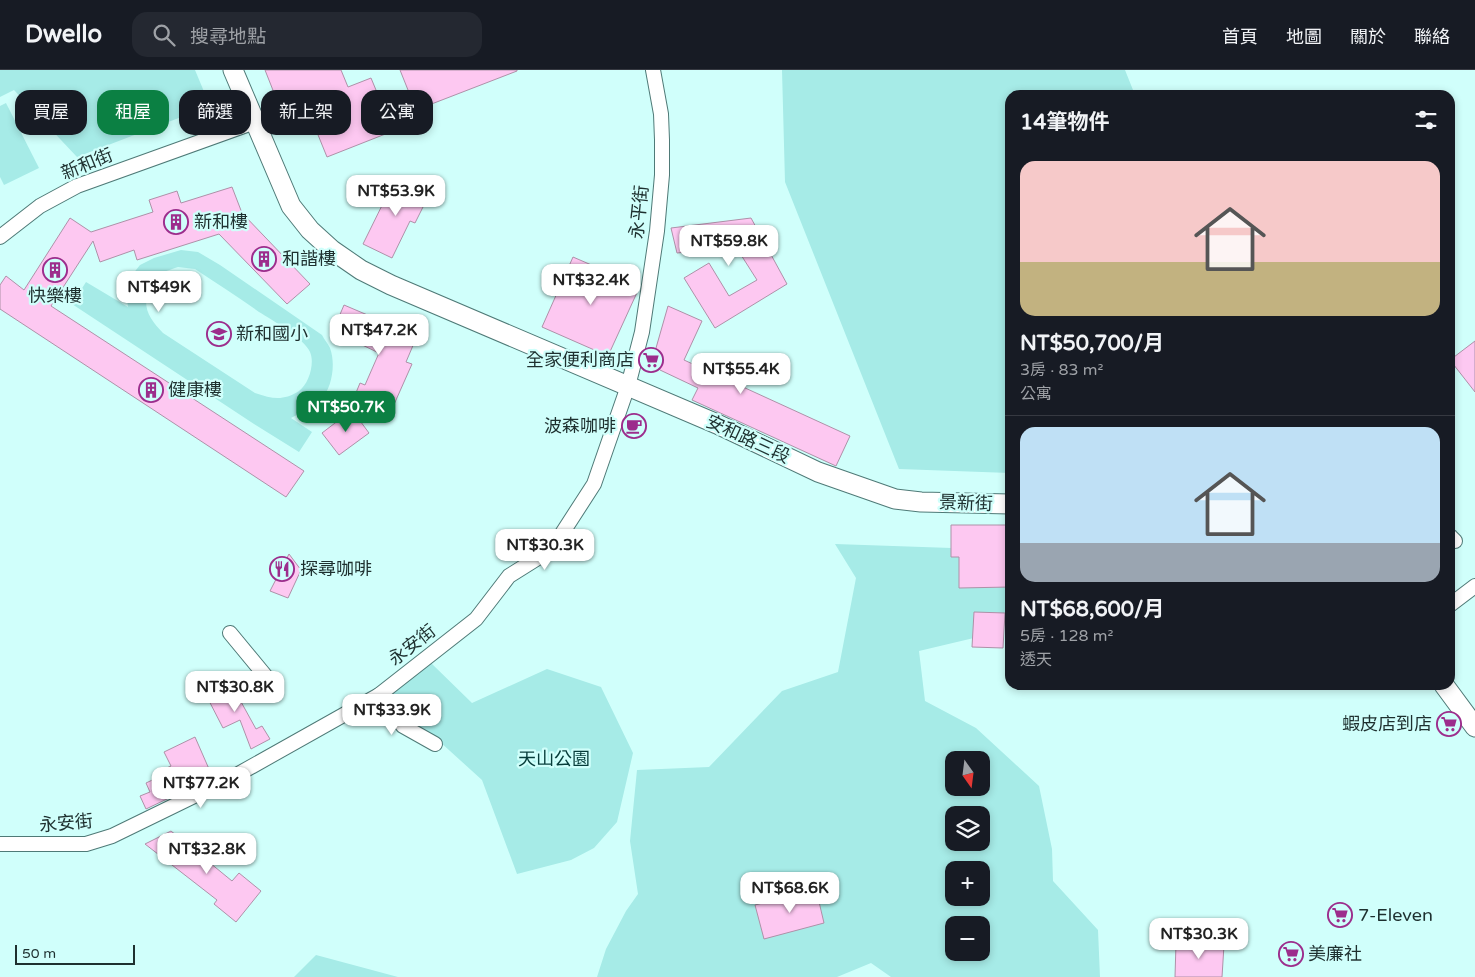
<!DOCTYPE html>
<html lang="zh-TW">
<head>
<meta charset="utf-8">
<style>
  body { margin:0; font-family:"Varela Round","Noto Sans TC",sans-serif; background:#242831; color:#f1f3f6; height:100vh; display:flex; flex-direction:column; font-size:19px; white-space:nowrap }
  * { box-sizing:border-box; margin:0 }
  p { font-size:16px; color:#9ea1a6 }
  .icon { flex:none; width:28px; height:28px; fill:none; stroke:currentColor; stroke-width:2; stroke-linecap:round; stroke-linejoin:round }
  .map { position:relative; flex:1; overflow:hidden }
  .details { position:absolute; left:1005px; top:20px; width:450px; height:600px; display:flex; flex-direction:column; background:#171b24; border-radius:15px; box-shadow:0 2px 8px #0003 }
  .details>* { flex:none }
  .guide { position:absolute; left:15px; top:20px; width:475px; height:45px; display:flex; gap:10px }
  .needle { width:32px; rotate:166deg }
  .tools { position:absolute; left:945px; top:681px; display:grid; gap:10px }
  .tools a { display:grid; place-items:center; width:45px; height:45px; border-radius:10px; background:#171b24; box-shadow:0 2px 8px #0003; font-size:25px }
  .scale { position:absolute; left:15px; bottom:12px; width:120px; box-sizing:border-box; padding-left:5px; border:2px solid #1e302f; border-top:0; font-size:14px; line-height:18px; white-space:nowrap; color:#1e302f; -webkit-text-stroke:4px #d0fffb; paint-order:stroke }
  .price { position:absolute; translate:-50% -42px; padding:0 11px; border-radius:10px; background:#fff; color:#222; font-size:16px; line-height:32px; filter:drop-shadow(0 1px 2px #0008) }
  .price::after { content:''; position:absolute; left:50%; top:30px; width:15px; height:11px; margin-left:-8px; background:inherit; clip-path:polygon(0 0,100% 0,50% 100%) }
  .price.active { background:#0b8043; color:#fff }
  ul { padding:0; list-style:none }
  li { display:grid; align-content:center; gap:10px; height:265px; padding:0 15px }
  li+li { border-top:1px solid #363941 }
  li span { display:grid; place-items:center; height:155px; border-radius:15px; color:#555 }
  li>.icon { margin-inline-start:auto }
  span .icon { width:90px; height:90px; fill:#fffc; stroke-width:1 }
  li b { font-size:21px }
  h2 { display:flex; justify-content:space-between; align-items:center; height:60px; padding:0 15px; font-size:21px }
  .tag { padding:0 18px; border-radius:15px; background:#171b24; box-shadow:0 2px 8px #0003; font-size:18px; line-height:45px }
  .tag.active { background:#0b8043; color:#fff }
  header { display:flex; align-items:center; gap:30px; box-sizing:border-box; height:70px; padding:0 25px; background:#171b24; border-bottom:1px solid #363941 }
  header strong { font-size:24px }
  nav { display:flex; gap:28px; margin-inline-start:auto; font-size:18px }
  .search { width:350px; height:45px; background:#242831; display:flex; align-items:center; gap:12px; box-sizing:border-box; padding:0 18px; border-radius:15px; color:#9ea1a6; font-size:19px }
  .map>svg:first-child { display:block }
  .green { fill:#a6ebe7; fill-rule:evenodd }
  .building { fill:#fdc8f1; stroke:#ae91a8 }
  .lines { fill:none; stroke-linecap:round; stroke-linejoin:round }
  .street-casing { stroke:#4f7a77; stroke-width:16 }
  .secondary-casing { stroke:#4f7a77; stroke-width:21 }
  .street { stroke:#fff; stroke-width:14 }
  .secondary { stroke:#fff; stroke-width:19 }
  .labels { text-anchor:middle; stroke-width:4.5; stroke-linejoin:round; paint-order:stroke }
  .street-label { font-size:18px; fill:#1e302f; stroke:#d0fffb }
  .poi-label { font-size:18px; fill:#1e302f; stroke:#d0fffb; text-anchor:start }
  .park-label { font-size:18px; fill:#063c3a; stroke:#d0fffb }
</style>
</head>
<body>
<header>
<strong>Dwello</strong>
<div class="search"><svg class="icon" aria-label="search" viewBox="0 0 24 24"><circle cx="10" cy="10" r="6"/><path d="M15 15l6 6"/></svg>搜尋地點</div>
<nav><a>首頁</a><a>地圖</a><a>關於</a><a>聯絡</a></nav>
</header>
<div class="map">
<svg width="1475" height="907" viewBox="0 0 1475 907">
  <rect width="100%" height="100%" fill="#d0fffb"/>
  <!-- green -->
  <g class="green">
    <polygon points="0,0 195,0 210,36 77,87 14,20 0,27"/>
    <polygon points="782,0 1125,0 1135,25 1010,25 1010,403 899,399 785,112"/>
    <polygon points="6,33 39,98 4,115 0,107 0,36"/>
    <path d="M181,180L198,182L220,195L322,265C324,269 328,274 330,278C336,294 332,318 321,330C313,338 301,343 291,348L312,362L299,382L254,354L72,234L86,212L128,237L126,220L132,205L140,195L154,188ZM178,197L195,199C216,213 238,227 259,242C272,250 305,269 310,282C315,293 309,314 299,321C283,331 273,329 255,323L163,263C151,250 142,239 148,221C151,213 156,207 163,203C167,200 173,199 178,197Z"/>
    <path d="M835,474L1010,480V549L999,562L919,581L925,631L976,658L1039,716L1052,779L1053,811L1098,860L1100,907H891L871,893L837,907H597L606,879L626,841L638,824L630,771L637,700L709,697L782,621L838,602L856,508ZM954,690H981V718H954ZM954,745H981V772H954ZM954,800H981V828H954ZM954,855H981V882H954Z"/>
    <polygon points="430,592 472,633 547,599 601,617 633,683 617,752 594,778 571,790 517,804 482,710 439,671 412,660 388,623"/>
    <polygon points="316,885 398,907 294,907"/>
  </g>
  <!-- building -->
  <g class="building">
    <polygon points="265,0 341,0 348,17 371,8 393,61 327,87 301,23 278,33"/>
    <polygon points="400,0 517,0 517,1 416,40"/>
    <polygon points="396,107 430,123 415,153 410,151 392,188 363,174"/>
    <polygon points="232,117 242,143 310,214 287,234 219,164 137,190 134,180 100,192 93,171 51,236 304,401 286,427 0,239 0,215 6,206 24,220 70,148 91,162 153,142 149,130 177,121 181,133"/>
    <polygon points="751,148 787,214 715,258 684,208 709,193 729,226 757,210 736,177 677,183 671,158"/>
    <polygon points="573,187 640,216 608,286 542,257"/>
    <polygon points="344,235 417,266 406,292 412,294 392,339 382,334 379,341 353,330 360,313 365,315 379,283 333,261"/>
    <polygon points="668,236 702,251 684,290 850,366 836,396 692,330 698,318 660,300 652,292"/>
    <polygon points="1475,271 1475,322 1450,290"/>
    <polygon points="352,340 369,363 339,385 322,363"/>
    <polygon points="951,455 1010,455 1010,517 959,518 959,487 951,487"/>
    <polygon points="289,484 301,500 288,528 270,521"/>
    <polygon points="974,542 1005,543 1003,578 972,577"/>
    <polygon points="229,610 256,659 262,656 270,669 251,679 240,650 223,658 205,623"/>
    <polygon points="195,667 209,699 205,700 209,709 146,739 140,726 150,722 146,713 163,705 160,701 171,696 164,682"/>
    <polygon points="171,761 232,811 239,803 261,821 236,852 214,834 217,830 145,774"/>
    <polygon points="816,819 824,853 764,869 755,835"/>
    <polygon points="1176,873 1224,875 1222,907 1175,907"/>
  </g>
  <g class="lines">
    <defs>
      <g id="street">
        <polyline points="0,167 40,136 77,116 255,52"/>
        <polyline points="1450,466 1455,471"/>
        <polyline points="1450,535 1475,516"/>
        <polyline points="230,563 268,609"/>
        <polyline points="379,625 403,656 435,674"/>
        <polyline points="0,774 86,774 112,766 233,707 379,625 476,549 509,506 552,479 594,414 628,316 642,262 657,161 662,105 662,70 661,44 653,0"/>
      </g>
      <g id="secondary">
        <polyline points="233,0 291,136 310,160 332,180 361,200 391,215 717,354 818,402 895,429 921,432 1010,434"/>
        <polyline points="1444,615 1475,657"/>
      </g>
    </defs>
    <!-- street casing -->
    <use href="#street" class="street-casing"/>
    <!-- secondary casing -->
    <use href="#secondary" class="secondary-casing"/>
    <!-- street -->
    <use href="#street" class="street"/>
    <!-- secondary -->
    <use href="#secondary" class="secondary"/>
  </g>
  <!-- icons -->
  <defs>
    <symbol id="building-ring" viewBox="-11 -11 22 22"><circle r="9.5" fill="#d0fffb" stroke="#9c2d8c" stroke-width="1.5"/><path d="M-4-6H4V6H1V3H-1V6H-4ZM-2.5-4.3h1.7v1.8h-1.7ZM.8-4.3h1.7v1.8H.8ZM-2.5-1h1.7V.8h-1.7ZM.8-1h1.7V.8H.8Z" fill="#9c2d8c"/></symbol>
    <symbol id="school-ring" viewBox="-11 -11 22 22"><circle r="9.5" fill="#d0fffb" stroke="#9c2d8c" stroke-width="1.5"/><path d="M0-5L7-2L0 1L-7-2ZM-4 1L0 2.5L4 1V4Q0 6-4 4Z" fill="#9c2d8c"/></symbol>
    <symbol id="supermarket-ring" viewBox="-11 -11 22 22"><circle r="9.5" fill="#d0fffb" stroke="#9c2d8c" stroke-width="1.5"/><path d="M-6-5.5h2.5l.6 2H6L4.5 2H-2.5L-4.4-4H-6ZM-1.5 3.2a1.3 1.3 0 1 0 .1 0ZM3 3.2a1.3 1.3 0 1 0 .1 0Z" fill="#9c2d8c"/></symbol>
    <symbol id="cafe-ring" viewBox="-11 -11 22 22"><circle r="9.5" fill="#d0fffb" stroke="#9c2d8c" stroke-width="1.5"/><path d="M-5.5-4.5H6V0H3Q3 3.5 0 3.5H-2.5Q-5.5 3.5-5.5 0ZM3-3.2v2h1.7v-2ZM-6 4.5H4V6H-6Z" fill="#9c2d8c"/></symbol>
    <symbol id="restaurant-ring" viewBox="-11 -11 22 22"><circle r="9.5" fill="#d0fffb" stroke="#9c2d8c" stroke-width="1.5"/><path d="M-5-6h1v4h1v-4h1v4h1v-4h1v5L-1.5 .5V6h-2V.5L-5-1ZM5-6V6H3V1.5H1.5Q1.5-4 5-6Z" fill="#9c2d8c"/></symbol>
  </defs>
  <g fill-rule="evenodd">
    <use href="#building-ring" x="162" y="138" width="28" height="28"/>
    <use href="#building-ring" x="250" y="175" width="28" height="28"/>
    <use href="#building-ring" x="41" y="186" width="28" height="28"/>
    <use href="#school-ring" x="205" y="250" width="28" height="28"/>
    <use href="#supermarket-ring" x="637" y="276" width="28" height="28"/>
    <use href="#building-ring" x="137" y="306" width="28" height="28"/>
    <use href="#cafe-ring" x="620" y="342" width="28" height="28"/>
    <use href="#restaurant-ring" x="268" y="485" width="28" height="28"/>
    <use href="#supermarket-ring" x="1435" y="640" width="28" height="28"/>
    <use href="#supermarket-ring" x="1326" y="831" width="28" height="28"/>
    <use href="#supermarket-ring" x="1277" y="870" width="28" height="28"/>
  </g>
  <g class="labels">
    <!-- street labels -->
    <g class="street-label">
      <text transform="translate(87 94) rotate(-22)" y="6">新和街</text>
      <text transform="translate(639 142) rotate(-84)" y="6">永平街</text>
      <text transform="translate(748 369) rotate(25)" y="6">安和路三段</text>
      <text transform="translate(966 433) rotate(2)" y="6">景新街</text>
      <text transform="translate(412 575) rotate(-38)" y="6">永安街</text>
      <text transform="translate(66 753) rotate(-5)" y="6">永安街</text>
    </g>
    <!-- poi labels -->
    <g class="poi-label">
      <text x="194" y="158">新和樓</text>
      <text x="282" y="195">和諧樓</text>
      <text x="55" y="232" text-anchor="middle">快樂樓</text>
      <text x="236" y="270">新和國小</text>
      <text x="634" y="296" text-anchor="end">全家便利商店</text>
      <text x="168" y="326">健康樓</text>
      <text x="616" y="362" text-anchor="end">波森咖啡</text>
      <text x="300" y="505">探尋咖啡</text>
      <text x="1432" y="660" text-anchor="end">蝦皮店到店</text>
      <text x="1358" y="851">7-Eleven</text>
      <text x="1308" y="890">美廉社</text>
    </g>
    <!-- park labels -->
    <g class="park-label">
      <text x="554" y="695">天山公園</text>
    </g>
  </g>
</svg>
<div class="tools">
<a><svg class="needle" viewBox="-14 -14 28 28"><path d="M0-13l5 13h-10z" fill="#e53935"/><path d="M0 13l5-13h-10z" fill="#9ea1a6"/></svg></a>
<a><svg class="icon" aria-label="layers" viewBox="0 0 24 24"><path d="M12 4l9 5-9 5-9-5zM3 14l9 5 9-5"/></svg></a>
<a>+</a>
<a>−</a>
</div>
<div class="scale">50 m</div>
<b class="price" style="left:396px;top:147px">NT$53.9K</b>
<b class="price" style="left:729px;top:197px">NT$59.8K</b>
<b class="price" style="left:591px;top:236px">NT$32.4K</b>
<b class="price" style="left:159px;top:243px">NT$49K</b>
<b class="price" style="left:379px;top:286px">NT$47.2K</b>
<b class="price" style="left:741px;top:325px">NT$55.4K</b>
<b class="price active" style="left:346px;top:363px">NT$50.7K</b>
<b class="price" style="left:545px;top:501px">NT$30.3K</b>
<b class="price" style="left:235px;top:643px">NT$30.8K</b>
<b class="price" style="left:392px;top:666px">NT$33.9K</b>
<b class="price" style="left:201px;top:739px">NT$77.2K</b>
<b class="price" style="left:207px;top:805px">NT$32.8K</b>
<b class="price" style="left:790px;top:844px">NT$68.6K</b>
<b class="price" style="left:1199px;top:890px">NT$30.3K</b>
<div class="guide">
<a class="tag">買屋</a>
<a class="tag active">租屋</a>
<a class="tag">篩選</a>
<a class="tag">新上架</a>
<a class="tag">公寓</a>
</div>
<section class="details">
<h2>14筆物件<svg class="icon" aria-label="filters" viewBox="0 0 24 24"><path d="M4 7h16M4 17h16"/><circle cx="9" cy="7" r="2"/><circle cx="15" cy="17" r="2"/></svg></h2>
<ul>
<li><span style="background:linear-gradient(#f6c9c9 65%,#c2b280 0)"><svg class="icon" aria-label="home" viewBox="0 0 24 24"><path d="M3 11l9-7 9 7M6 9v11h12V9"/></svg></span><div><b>NT$50,700/月</b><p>3房 · 83 m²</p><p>公寓</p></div></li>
<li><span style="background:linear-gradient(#bfe0f5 75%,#9aa5b1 0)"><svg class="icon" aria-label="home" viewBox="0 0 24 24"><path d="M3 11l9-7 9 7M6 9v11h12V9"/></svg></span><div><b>NT$68,600/月</b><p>5房 · 128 m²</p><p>透天</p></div></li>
</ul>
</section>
</div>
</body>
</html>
